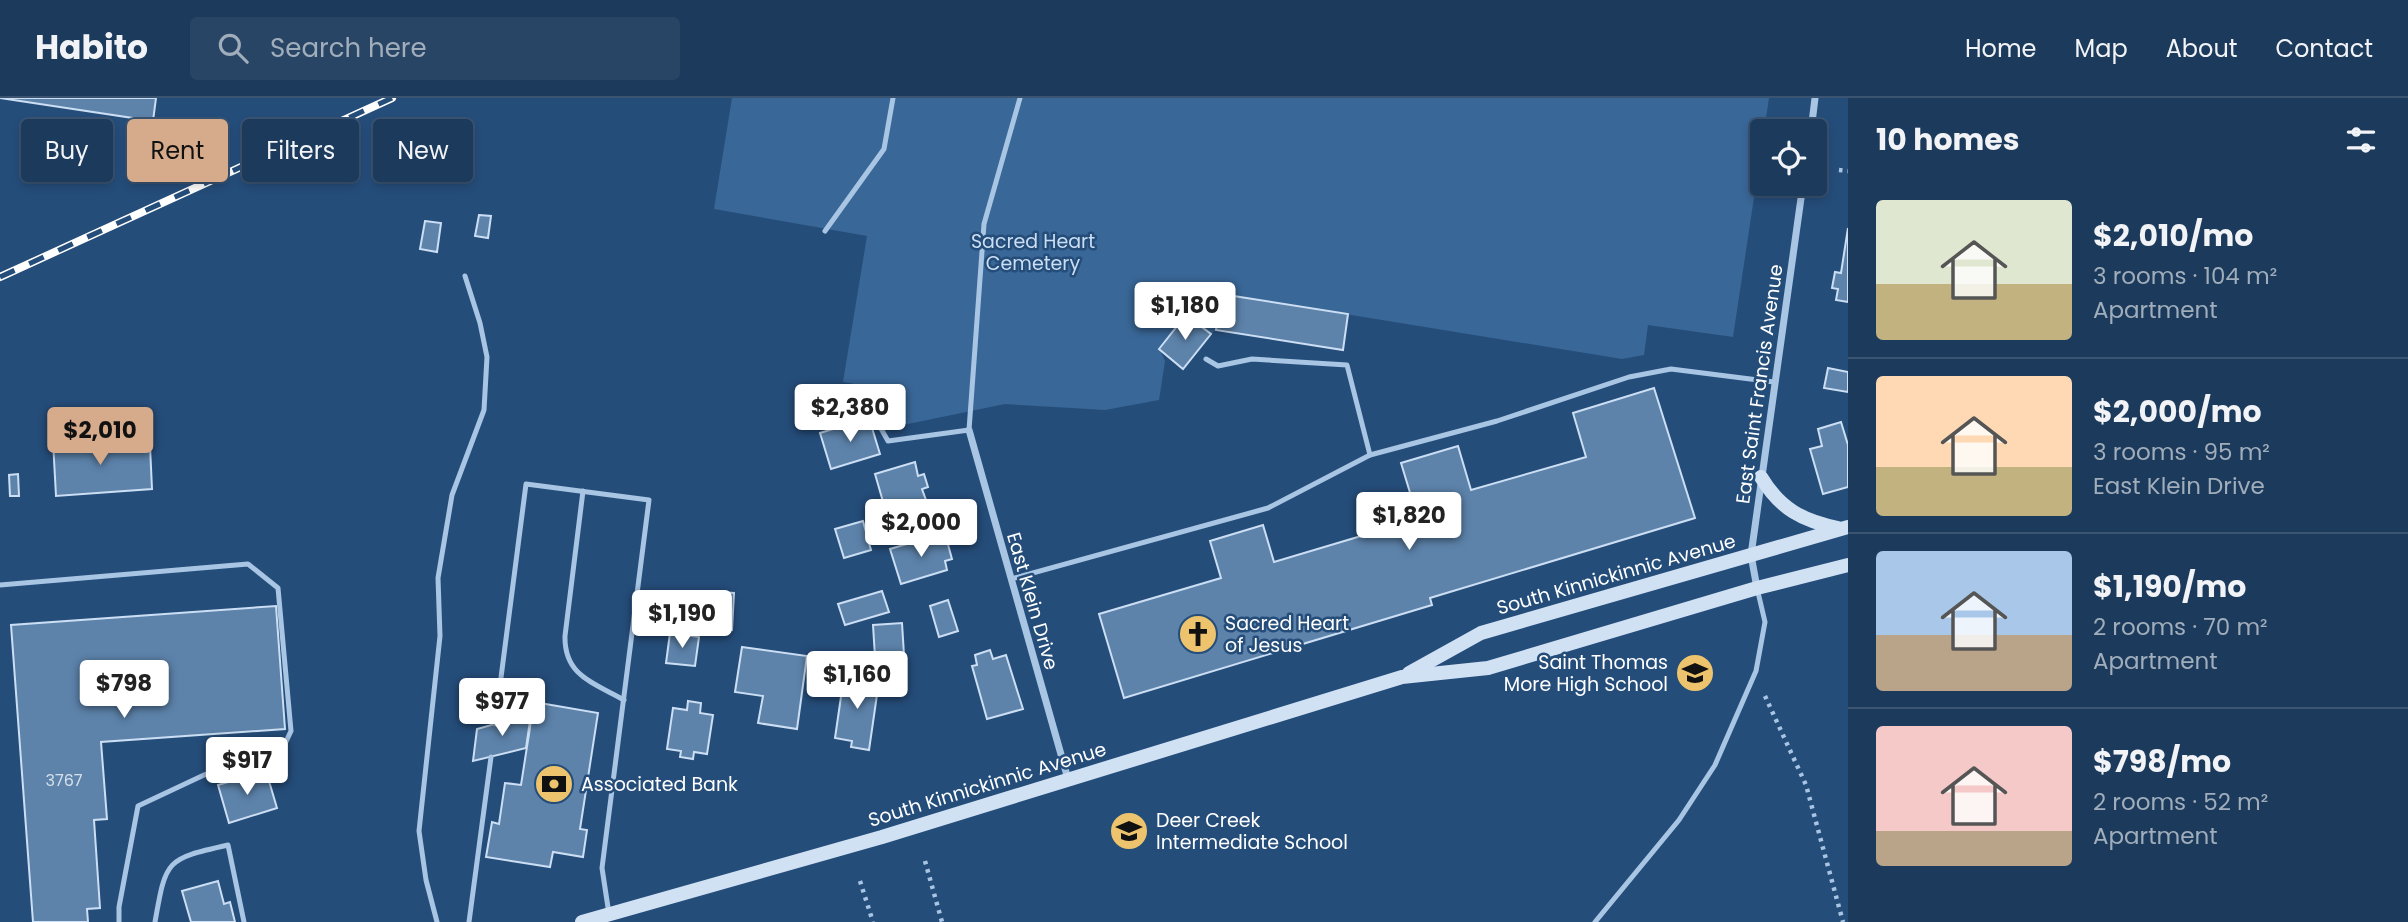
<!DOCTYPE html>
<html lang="en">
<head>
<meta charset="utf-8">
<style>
  body { margin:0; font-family:Poppins,sans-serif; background:#294565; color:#f1f3f6; height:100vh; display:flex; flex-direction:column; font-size:26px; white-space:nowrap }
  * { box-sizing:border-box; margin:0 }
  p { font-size:23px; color:#a0adbb }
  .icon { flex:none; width:38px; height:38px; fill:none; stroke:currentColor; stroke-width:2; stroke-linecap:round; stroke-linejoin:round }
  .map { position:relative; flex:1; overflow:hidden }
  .sheet { display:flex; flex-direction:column; background:#1c3a5c; width:560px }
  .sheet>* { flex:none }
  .top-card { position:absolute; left:21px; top:21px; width:665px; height:63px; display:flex; gap:14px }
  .buttons { position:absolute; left:1750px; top:21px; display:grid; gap:14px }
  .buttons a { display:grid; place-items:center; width:77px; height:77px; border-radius:7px; background:#1c3a5c; box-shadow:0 4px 10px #0003,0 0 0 2px #3a5472; font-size:35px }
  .price { position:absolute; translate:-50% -60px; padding:0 16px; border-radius:7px; background:#fff; color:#222; font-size:23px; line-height:46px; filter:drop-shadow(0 2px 4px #0008) }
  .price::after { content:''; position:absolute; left:50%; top:42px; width:21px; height:16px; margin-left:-10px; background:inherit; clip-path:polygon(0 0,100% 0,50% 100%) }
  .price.active { background:#d6ab8b; color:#111 }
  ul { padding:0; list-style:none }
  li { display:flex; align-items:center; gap:21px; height:175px; padding:0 28px }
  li+li { border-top:2px solid #3a5472 }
  li span { display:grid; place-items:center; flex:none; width:196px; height:140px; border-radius:7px; color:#555 }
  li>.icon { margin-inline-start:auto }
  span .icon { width:84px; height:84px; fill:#fffc; stroke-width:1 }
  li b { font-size:30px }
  h2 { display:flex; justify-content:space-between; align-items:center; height:84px; padding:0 28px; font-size:30px }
  .tag { padding:0 24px; border-radius:7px; background:#1c3a5c; box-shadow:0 4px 10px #0003,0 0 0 2px #3a5472; font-size:24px; line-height:63px }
  .tag.active { background:#d6ab8b; color:#111 }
  header { display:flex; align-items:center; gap:42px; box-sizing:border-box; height:98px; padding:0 35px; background:#1c3a5c; border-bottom:2px solid #3a5472 }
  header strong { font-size:33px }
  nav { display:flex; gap:38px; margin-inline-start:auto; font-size:24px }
  .search { width:490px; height:63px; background:#294565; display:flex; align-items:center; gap:18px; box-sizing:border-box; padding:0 24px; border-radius:7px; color:#a0adbb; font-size:26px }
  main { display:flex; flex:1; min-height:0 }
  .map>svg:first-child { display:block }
  .green { fill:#396797 }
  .building { fill:#5d83ab; stroke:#cbdef3; stroke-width:2 }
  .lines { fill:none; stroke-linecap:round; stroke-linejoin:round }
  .path { stroke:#a8c5e4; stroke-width:4.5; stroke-dasharray:3.5 5; stroke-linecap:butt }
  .lane { stroke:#a8c5e4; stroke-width:5 }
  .street { stroke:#a8c5e4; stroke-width:7 }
  .secondary { stroke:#d1e1f4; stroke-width:14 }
  .rail-casing { stroke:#fff; stroke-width:8 }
  .rail { stroke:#254d7a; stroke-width:5; stroke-dasharray:16; stroke-linecap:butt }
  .labels { text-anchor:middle; stroke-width:5; stroke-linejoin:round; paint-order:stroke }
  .number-label { font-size:16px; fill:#d6e0ea }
  .park-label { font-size:19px; fill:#cbdef3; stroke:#254d7a }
  .street-label { font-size:19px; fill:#fff; stroke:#254d7a }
  .poi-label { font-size:19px; fill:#fff; stroke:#254d7a; text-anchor:start }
</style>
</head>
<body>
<header>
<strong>Habito</strong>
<div class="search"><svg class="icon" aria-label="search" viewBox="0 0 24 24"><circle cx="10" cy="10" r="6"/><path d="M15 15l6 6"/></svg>Search here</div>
<nav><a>Home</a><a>Map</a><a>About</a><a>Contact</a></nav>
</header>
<main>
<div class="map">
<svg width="1848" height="824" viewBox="0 0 1848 824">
  <rect width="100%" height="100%" fill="#254d7a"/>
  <!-- green -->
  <polygon class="green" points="732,0 1769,0 1733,239 1648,227 1644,257 1622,261 1222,196 1216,232 1211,236 1186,217 1159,250 1165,263 1159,302 1105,312 1005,306 908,326 898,324 872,289 843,284 867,138 714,111"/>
  <!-- building -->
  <g class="building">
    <polygon points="0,0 156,0 153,23"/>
    <polygon points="479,117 491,118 488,140 475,138"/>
    <polygon points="425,123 441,125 437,154 420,151"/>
    <polygon points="1848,130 1848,204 1836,202 1838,191 1832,190 1835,174 1841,175"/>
    <polygon points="1221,196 1348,216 1343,252 1216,232"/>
    <polygon points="1186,217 1211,236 1183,271 1159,251"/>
    <polygon points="1828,270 1848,274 1848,294 1824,290"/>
    <polygon points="1654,290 1695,420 1430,500 1432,507 1124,600 1099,516 1221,480 1210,443 1263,427 1274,464 1418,421 1401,365 1458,348 1471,392 1586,359 1573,315"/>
    <polygon points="869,320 880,356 831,371 820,335"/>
    <polygon points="1841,324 1848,347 1848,389 1823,396 1810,351 1822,348 1818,331"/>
    <polygon points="122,338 123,350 150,348 152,391 56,398 53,343"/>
    <polygon points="915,364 918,378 924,376 928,389 922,391 926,402 886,414 875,376"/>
    <polygon points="18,376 19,398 10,398 9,377"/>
    <polygon points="863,423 871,452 844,460 835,431"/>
    <polygon points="937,437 939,445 947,443 952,461 945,463 947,472 901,486 890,451"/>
    <polygon points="704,493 734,495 732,532 702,530"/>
    <polygon points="882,493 889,514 845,527 838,506"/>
    <polygon points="948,502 958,533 939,539 930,508"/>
    <polygon points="276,508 285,631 101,644 107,721 94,722 100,810 87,811 88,824 33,824 11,527"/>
    <polygon points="902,525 904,557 875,559 873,527"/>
    <polygon points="670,535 699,539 695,568 666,565"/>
    <polygon points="742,549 807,558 797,631 758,625 763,598 735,594"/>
    <polygon points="990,552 993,561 1006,557 1023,611 987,621 972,568 977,567 975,557"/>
    <polygon points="844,578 879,583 869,652 851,649 852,643 835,640"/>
    <polygon points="688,603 701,605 700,615 713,617 707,656 694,654 693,661 680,659 681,653 667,651 673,610 687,612"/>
    <polygon points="534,604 598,615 580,731 587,732 583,759 553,754 550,769 486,759 492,724 499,726 505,685 521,687"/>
    <polygon points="531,616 526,650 473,663 477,631"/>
    <polygon points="266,673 277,710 229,725 218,687"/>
    <polygon points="218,783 224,806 230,804 235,824 191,824 182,793"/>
  </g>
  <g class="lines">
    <!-- path -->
    <g class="path">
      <polyline points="1839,72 1848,73"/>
      <polyline points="1765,598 1806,687 1843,824"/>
      <polyline points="925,763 942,824"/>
      <polyline points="860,783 873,824"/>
    </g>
    <!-- lane -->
    <g class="lane">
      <polyline points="825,133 884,51 893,0"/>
      <polyline points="1206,261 1218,268 1252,261 1347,267 1370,357"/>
      <polyline points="801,293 866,304 888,343 969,332 984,126 1020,0"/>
      <path d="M583,393L565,538C564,578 594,585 624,602"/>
      <polyline points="1011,481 1268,410 1370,357 1497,323 1629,279 1671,271 1774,284"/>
      <polyline points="0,487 248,466 278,490 291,633 283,650 262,660 204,677 138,708 119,809 119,824"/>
      <polyline points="495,626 526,386 649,402 602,770 609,816"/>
      <path d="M155,824C166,761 166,761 228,747L244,824"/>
      <polyline points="437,824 426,782 419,733 440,538 438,480 452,397 484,312 487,259 480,225 465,178"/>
      <polyline points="469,824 491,659"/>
      <polyline points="1595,824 1679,722 1715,667 1756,573 1765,524 1757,490"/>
    </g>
    <!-- street -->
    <g class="street">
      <polyline points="1811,33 1815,0"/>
      <polyline points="969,332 1068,681"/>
      <polyline points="1757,490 1751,457 1803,86"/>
    </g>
    <!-- secondary -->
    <g class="secondary">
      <path d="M1761,379C1780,411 1803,423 1838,430"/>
      <polyline points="1409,575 1481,535 1848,429"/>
      <polyline points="582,824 882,739 1402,579 1488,570 1757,490 1848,467"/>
    </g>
    <defs>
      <polyline id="rail" points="0,179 392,0"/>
    </defs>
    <!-- rail casing -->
    <use href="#rail" class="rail-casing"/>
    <!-- rail -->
    <use href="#rail" class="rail"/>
  </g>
  <!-- icons -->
  <defs>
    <symbol id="church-disc" viewBox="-11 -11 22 22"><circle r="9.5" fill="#edc46d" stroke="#254d7a"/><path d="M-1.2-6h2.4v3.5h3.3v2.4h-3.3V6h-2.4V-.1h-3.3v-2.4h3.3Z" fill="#111"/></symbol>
    <symbol id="school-disc" viewBox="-11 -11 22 22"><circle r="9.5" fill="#edc46d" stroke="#254d7a"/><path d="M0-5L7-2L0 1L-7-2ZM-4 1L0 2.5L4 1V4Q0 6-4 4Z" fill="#111"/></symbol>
    <symbol id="bank-disc" viewBox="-11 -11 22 22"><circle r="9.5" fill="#edc46d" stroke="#254d7a"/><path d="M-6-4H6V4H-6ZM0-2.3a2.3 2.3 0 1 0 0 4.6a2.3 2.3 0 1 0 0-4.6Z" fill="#111"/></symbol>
  </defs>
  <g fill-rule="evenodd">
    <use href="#church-disc" x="1176" y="514" width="44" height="44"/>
    <use href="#school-disc" x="1673" y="553" width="44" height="44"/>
    <use href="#bank-disc" x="532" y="664" width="44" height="44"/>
    <use href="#school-disc" x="1107" y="711" width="44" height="44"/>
  </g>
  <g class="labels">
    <!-- number labels -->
    <g class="number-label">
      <text x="64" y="688">3767</text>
    </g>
    <!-- park labels -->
    <g class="park-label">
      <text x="1033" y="150">Sacred Heart<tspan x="1033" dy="22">Cemetery</tspan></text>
    </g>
    <!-- street labels -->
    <g class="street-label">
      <text transform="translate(1759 286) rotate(-82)" y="7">East Saint Francis Avenue</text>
      <text transform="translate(1616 476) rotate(-16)" y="7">South Kinnickinnic Avenue</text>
      <text transform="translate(1033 503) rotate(74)" y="7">East Klein Drive</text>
      <text transform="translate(987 686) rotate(-17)" y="7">South Kinnickinnic Avenue</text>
    </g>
    <!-- poi labels -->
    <g class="poi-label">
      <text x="1225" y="532">Sacred Heart<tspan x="1225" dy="22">of Jesus</tspan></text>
      <text x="1668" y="571" text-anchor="end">Saint Thomas<tspan x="1668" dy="22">More High School</tspan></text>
      <text x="581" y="693">Associated Bank</text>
      <text x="1156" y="729">Deer Creek<tspan x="1156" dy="22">Intermediate School</tspan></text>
    </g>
  </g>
</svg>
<div class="buttons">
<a><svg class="icon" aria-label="locate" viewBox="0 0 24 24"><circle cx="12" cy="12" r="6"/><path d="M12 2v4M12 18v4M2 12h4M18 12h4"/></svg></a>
</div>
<b class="price" style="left:1185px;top:244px">$1,180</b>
<b class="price" style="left:850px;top:346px">$2,380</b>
<b class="price active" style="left:100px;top:369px">$2,010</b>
<b class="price" style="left:1409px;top:454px">$1,820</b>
<b class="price" style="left:921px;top:461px">$2,000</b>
<b class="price" style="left:682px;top:552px">$1,190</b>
<b class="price" style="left:857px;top:613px">$1,160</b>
<b class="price" style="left:124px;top:622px">$798</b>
<b class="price" style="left:502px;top:640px">$977</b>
<b class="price" style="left:247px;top:699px">$917</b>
<div class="top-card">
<a class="tag">Buy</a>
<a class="tag active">Rent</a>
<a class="tag">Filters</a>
<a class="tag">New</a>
</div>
</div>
<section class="sheet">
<h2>10 homes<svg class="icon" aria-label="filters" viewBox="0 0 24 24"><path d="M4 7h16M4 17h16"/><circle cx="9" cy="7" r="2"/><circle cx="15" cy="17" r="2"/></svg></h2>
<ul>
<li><span style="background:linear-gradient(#dfe7d0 60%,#c2b280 0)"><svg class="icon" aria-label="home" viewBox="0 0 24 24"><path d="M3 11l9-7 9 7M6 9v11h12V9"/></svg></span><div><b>$2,010/mo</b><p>3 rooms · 104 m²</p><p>Apartment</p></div></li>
<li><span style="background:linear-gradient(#ffd9b3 65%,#c2b280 0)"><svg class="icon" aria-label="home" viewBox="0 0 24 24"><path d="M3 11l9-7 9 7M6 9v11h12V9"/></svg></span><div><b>$2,000/mo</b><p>3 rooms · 95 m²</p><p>East Klein Drive</p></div></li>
<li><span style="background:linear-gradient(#a9c7e8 60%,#b9a48a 0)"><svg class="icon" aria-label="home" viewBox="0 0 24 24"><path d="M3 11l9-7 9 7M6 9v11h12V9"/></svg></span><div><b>$1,190/mo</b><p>2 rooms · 70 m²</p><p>Apartment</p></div></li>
<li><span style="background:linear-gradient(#f6c9c9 75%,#b9a48a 0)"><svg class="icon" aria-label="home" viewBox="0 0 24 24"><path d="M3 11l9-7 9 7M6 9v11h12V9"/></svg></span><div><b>$798/mo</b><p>2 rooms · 52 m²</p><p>Apartment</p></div></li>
</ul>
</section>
</main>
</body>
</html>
